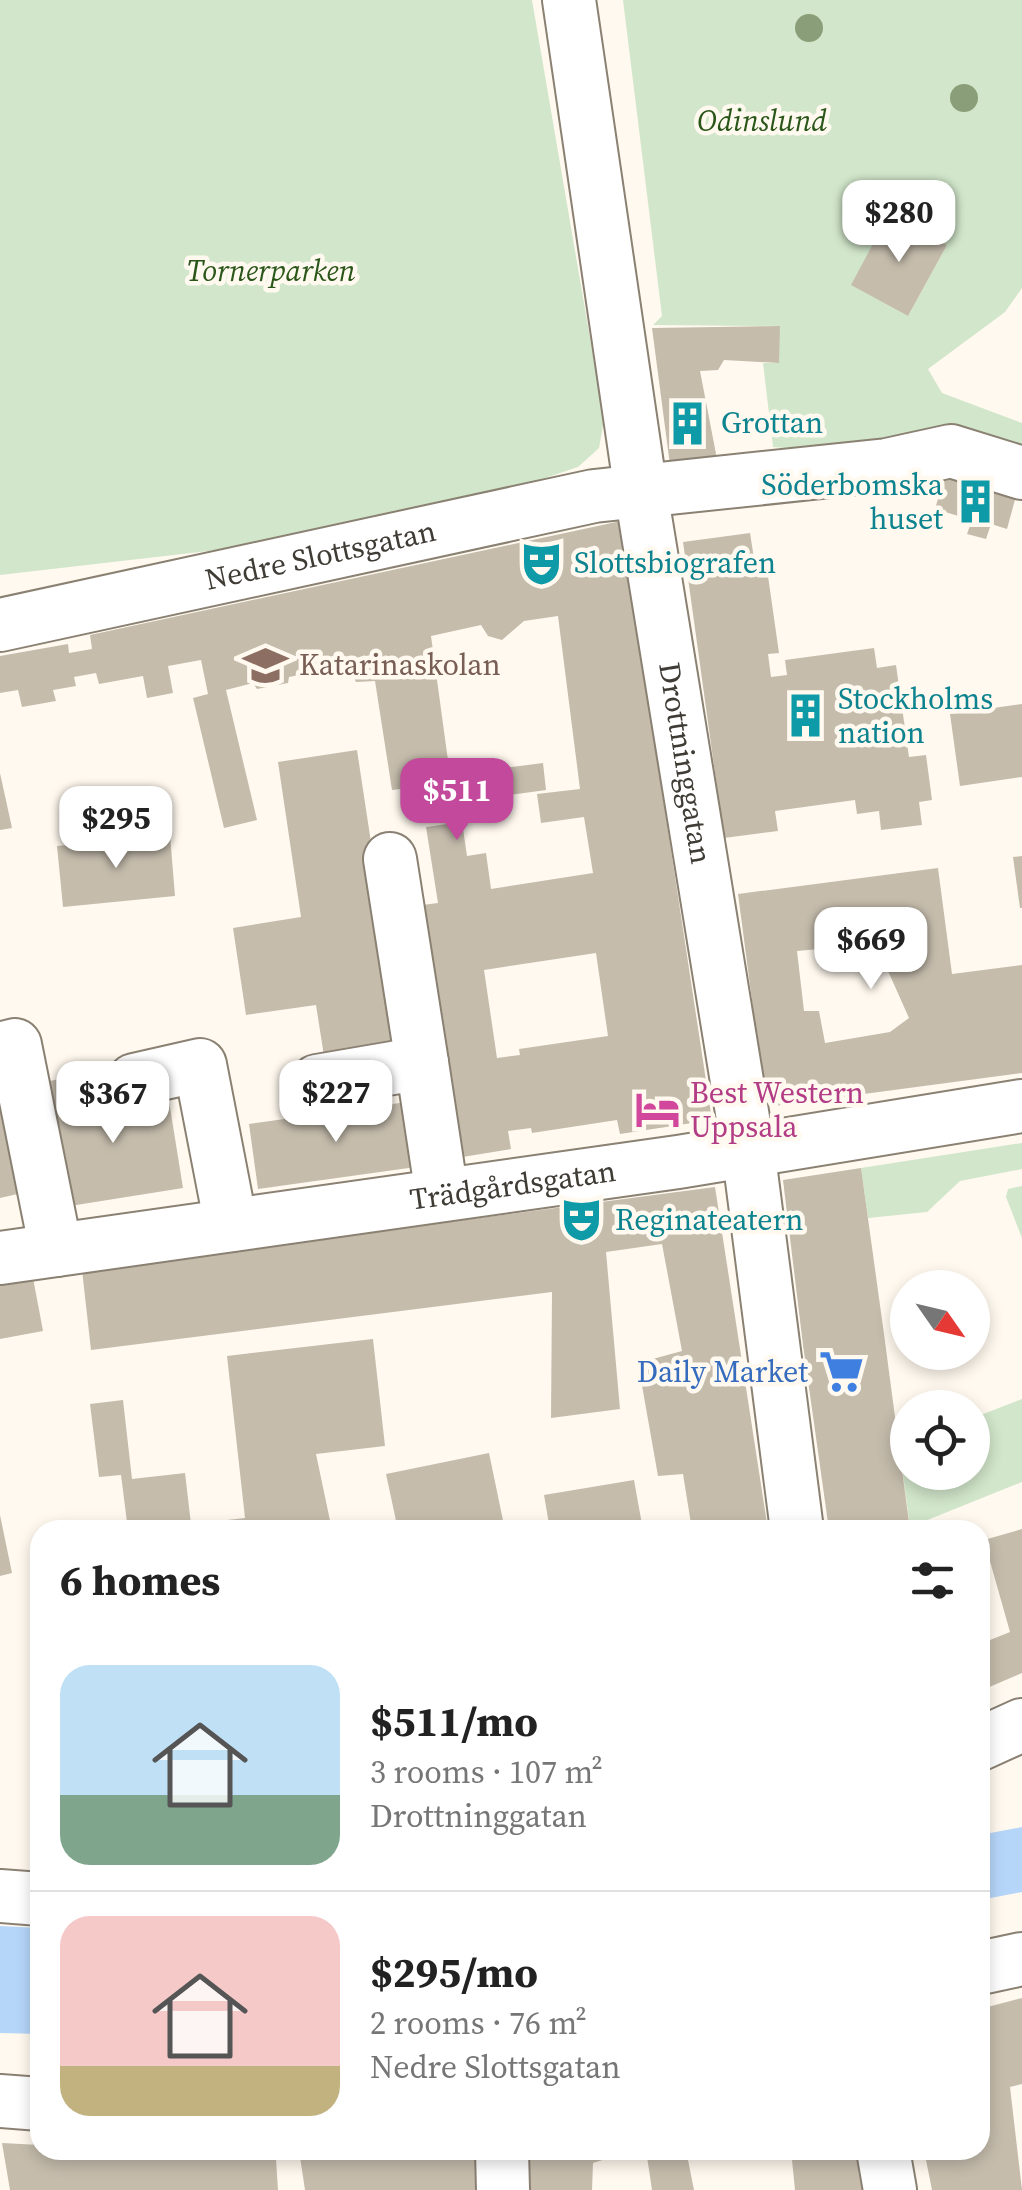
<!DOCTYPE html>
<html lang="en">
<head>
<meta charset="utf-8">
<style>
  body { margin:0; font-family:"Source Serif 4",serif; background:#f6f6f6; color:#222; height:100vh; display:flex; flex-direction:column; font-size:38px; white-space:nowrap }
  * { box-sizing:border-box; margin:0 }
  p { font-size:32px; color:#767676 }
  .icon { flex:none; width:55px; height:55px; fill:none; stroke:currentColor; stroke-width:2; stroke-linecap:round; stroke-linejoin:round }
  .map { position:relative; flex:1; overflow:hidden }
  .drawer { position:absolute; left:30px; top:1520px; width:960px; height:640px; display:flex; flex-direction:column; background:#fff; border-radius:30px; box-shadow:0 5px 15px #0003 }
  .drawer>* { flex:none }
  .needle { width:65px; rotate:124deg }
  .buttons { position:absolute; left:890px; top:1270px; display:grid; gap:20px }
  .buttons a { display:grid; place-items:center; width:100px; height:100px; border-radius:50%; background:#fff; box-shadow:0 5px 15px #0003; font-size:50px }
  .price { position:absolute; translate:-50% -85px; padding:0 22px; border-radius:20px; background:#fff; color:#222; font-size:32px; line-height:65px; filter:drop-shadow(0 2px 5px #0008) }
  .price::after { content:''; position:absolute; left:50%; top:60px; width:30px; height:22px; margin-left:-15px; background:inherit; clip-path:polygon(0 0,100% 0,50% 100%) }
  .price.selected { background:#c3499c; color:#fff }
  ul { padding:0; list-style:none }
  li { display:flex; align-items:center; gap:30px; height:250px; padding:0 30px }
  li+li { border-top:2px solid #e0e0e0 }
  li span { display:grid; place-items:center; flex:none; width:280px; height:200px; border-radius:30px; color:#555 }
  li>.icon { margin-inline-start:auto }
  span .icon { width:120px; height:120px; fill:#fffc; stroke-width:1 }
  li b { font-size:42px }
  h2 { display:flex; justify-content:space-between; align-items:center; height:120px; padding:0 30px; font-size:42px }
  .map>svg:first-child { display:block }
  .green { fill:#d1e6ca; fill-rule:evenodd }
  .water { fill:#b6d6f9 }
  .building { fill:#c5bcac; fill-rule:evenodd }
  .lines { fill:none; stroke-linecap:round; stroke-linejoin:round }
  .minor-casing { stroke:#8a8173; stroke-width:56 }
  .minor { stroke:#fff; stroke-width:52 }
  .tree { fill:#8a9f79 }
  .labels { text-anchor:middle; stroke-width:9; stroke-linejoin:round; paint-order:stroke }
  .park-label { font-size:30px; font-style:italic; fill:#2a5619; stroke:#fff9ef }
  .culture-label { font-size:30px; fill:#0d838f; stroke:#fff9ef; text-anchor:start }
  .street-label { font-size:30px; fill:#3f3b35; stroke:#fff9ef }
  .education-label { font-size:30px; fill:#785e54; stroke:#fff9ef; text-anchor:start }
  .hotel-label { font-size:30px; fill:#b23c85; stroke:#fff9ef; text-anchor:start }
  .shop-label { font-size:30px; fill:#366cbe; stroke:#fff9ef; text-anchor:end }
</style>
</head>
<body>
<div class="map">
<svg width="1022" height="2190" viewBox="0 0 1022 2190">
  <rect width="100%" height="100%" fill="#fff9ef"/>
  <!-- green -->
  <g class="green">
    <polygon points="0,0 532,0 604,420 599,448 578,467 391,530 0,575"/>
    <path d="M623,0H1022V288L1005,312L928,369L942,393L1022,423V466L773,447L763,363H779V326L653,325L662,316ZM889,214L947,245L908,316L852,285Z"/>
    <polygon points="1022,1143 1022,1169 960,1181 927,1212 868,1218 861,1168"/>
    <polygon points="1022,1186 1022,1238 1006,1197 1008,1189"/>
    <polygon points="1022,1399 1022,1482 910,1527 898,1438 907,1436 908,1472 972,1472 973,1418"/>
  </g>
  <!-- water -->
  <g class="water">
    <polygon points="1022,1827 1022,1892 980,1900 980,1835"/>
    <polygon points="0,1926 40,1928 40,2034 0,2033"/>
  </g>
  <!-- building -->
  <g class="building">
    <polygon points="889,214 947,245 908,316 851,285"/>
    <polygon points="780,326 779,363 724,360 718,370 700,371 717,459 670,465 652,328"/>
    <polygon points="945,475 1016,496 1007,529 991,524 986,539 967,534 972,520 935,509"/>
    <path d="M621,521L712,1120L620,1134L617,1120L532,1133L531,1128L508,1131L511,1149L444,1160L425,1041L324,1056L316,1005L246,1015L233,928L301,917L278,762L357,750L394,994L407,907L438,903L426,827L462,822L467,856L486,853L491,889L593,873L584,817L541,823L537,794L580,789L558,616L524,621L502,640L488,636L481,625L431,636L450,775L543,763L546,790L411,809L408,788L392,790L375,681L356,682L348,665L289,677L288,683L257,689L253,683L226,690L257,820L224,828L193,698L208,694L201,660L168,666L173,693L147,698L143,676L99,684L96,673L74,677L76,686L53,690L56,701L22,707L18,690L0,693V656L68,644L69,653L92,649L90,635ZM596,953L608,1036L519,1049L520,1055L497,1058L484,970Z"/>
    <polygon points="750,533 756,571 767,569 779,653 768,654 771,677 787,675 785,660 874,648 877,668 896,665 909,757 926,755 932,800 919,802 922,825 881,830 879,811 857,814 855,800 775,811 778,831 724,838 683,542"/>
    <polygon points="1022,704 1022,777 960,786 950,714"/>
    <polygon points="0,773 12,828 0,830"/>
    <polygon points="170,835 175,896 63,907 57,846"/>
    <polygon points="1022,856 1022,908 1020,908 1013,857"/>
    <path d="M938,868L952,974L1022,965V1073L766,1107L738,894ZM876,944L909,1018L890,1032L825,1043L819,1011H804L797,951Z"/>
    <polygon points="89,1074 95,1113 169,1101 183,1188 70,1206 49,1081"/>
    <polygon points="0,1100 22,1193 0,1198"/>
    <polygon points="414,1101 423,1166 258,1189 249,1124"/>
    <polygon points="861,1168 884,1334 910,1530 829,1530 803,1345 783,1180"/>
    <polygon points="715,1187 768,1530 692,1530 683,1474 658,1476 638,1363 682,1351 662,1244 606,1252 620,1409 551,1418 552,1292 91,1350 82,1270"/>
    <polygon points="33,1278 43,1331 0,1339 0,1284"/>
    <polygon points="373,1339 385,1446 316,1454 332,1530 128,1530 121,1475 99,1477 90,1404 123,1400 132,1479 185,1473 191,1524 245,1518 227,1356"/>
    <polygon points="489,1453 505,1530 398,1530 386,1474"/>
    <polygon points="634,1480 643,1530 550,1530 544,1495"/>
    <polygon points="0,1515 12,1573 0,1576"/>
    <polygon points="1022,1529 1022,1673 980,1691 980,1644 1010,1632 984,1540"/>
    <polygon points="1022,1998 1022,2084 1010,2087 1022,2190 932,2190 924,2150 980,2150 980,2009"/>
    <polygon points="2,2143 40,2145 40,2150 176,2150 276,2159 278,2190 10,2190"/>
    <polygon points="299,2150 492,2150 498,2190 305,2190"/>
    <polygon points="526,2150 631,2150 631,2151 593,2163 592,2190 527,2190"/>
    <polygon points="646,2150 686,2150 694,2190 652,2190"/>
    <polygon points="791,2150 857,2150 866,2190 795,2190"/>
  </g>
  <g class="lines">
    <defs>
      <g id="minor">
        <path id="s1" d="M569,0L641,492L748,1149L797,1530"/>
        <path id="s2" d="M0,625L594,496L887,465L951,451L1022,473"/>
        <polyline points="390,859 422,1063"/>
        <polyline points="0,1049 15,1045 56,1250"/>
        <polyline points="134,1080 200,1065 231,1225"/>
        <polyline points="317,1081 422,1063 442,1195"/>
        <path id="s3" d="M0,1258L678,1162L1022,1106"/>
        <polyline points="980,1744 1022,1725"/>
        <polyline points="0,1896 40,1899"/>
        <polyline points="980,1968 1022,1959"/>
        <polyline points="0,2101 40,2104"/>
        <polyline points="502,2150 503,2190"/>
        <polyline points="883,2150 890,2190"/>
      </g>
    </defs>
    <!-- minor casing -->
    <use href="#minor" class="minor-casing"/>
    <!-- minor -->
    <use href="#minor" class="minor"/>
  </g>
  <!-- trees -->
  <g class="tree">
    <circle cx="809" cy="28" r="14"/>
    <circle cx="964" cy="98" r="14"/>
  </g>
  <!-- icons -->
  <defs>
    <symbol id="building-bare" viewBox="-9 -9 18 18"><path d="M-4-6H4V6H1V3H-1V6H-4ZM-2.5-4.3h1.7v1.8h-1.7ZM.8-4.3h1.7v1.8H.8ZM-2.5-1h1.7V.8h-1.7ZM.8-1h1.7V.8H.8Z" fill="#0f9aa8" stroke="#fff9ef" stroke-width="2.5" paint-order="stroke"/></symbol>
    <symbol id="theatre-bare" viewBox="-9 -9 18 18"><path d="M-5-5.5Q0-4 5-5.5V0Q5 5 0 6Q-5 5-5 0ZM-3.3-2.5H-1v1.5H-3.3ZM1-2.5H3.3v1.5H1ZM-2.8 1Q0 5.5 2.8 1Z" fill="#0f9aa8" stroke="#fff9ef" stroke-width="2.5" paint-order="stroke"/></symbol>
    <symbol id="school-bare" viewBox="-9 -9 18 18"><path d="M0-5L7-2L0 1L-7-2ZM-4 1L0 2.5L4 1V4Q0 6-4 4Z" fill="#8d6e63" stroke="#fff9ef" stroke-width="2.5" paint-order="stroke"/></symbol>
    <symbol id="hotel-bare" viewBox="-9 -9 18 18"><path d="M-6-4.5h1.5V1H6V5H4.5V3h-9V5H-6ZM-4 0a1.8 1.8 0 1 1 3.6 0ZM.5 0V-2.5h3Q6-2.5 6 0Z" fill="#d1479c" stroke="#fff9ef" stroke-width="2.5" paint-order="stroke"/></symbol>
    <symbol id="supermarket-bare" viewBox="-9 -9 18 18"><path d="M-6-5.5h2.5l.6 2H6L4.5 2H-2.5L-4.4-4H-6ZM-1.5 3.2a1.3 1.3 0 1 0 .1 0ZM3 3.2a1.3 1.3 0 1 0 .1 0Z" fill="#3f7fe0" stroke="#fff9ef" stroke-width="2.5" paint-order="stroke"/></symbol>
  </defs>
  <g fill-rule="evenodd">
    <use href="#building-bare" x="656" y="392" width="63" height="63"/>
    <use href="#building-bare" x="944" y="470" width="63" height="63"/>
    <use href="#theatre-bare" x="510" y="532" width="63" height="63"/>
    <use href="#school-bare" x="234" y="634" width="63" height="63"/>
    <use href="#building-bare" x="774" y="684" width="63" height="63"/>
    <use href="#hotel-bare" x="626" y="1078" width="63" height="63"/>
    <use href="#theatre-bare" x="550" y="1188" width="63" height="63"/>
    <use href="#supermarket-bare" x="810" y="1340" width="63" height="63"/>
  </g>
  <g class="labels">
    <!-- park labels -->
    <g class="park-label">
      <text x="762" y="131">Odinslund</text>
      <text x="271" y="281">Tornerparken</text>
    </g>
    <!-- culture labels -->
    <g class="culture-label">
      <text x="721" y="433">Grottan</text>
      <text x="943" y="495" text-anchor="end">Söderbomska<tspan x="943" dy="34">huset</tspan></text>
      <text x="574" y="573">Slottsbiografen</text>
      <text x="838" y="709">Stockholms<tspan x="838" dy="34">nation</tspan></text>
      <text x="615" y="1230">Reginateatern</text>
    </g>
    <!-- street labels -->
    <g class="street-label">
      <text dy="10" stroke="none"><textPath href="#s2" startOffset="328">Nedre Slottsgatan</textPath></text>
      <text dy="10" stroke="none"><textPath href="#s1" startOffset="772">Drottninggatan</textPath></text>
      <text dy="10" stroke="none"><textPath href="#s3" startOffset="518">Trädgårdsgatan</textPath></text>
    </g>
    <!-- education labels -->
    <g class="education-label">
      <text x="299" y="675">Katarinaskolan</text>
    </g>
    <!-- hotel labels -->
    <g class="hotel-label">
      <text x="690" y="1103">Best Western<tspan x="690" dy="34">Uppsala</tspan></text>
    </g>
    <!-- shop labels -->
    <g class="shop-label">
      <text x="808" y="1382">Daily Market</text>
    </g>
  </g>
</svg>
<div class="buttons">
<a><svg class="needle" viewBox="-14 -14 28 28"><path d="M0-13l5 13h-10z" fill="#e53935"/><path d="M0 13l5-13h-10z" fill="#767676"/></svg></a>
<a><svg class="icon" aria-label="locate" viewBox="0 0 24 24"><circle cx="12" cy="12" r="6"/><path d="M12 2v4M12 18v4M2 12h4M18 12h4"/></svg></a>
</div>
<b class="price" style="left:899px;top:265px">$280</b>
<b class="price selected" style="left:457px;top:843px">$511</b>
<b class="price" style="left:116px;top:871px">$295</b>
<b class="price" style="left:871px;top:992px">$669</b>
<b class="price" style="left:336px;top:1145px">$227</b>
<b class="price" style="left:113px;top:1146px">$367</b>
<section class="drawer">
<h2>6 homes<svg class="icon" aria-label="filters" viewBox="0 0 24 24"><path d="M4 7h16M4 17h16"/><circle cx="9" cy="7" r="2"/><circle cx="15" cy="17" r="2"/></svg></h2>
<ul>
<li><span style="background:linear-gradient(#bfe0f5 65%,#7fa58c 0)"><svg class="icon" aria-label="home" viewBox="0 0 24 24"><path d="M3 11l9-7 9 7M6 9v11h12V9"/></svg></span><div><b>$511/mo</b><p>3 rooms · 107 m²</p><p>Drottninggatan</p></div></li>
<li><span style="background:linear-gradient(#f6c9c9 75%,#c2b280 0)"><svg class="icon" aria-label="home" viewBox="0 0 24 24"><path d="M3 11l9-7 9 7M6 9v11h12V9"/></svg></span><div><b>$295/mo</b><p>2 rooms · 76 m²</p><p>Nedre Slottsgatan</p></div></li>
</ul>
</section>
</div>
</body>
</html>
